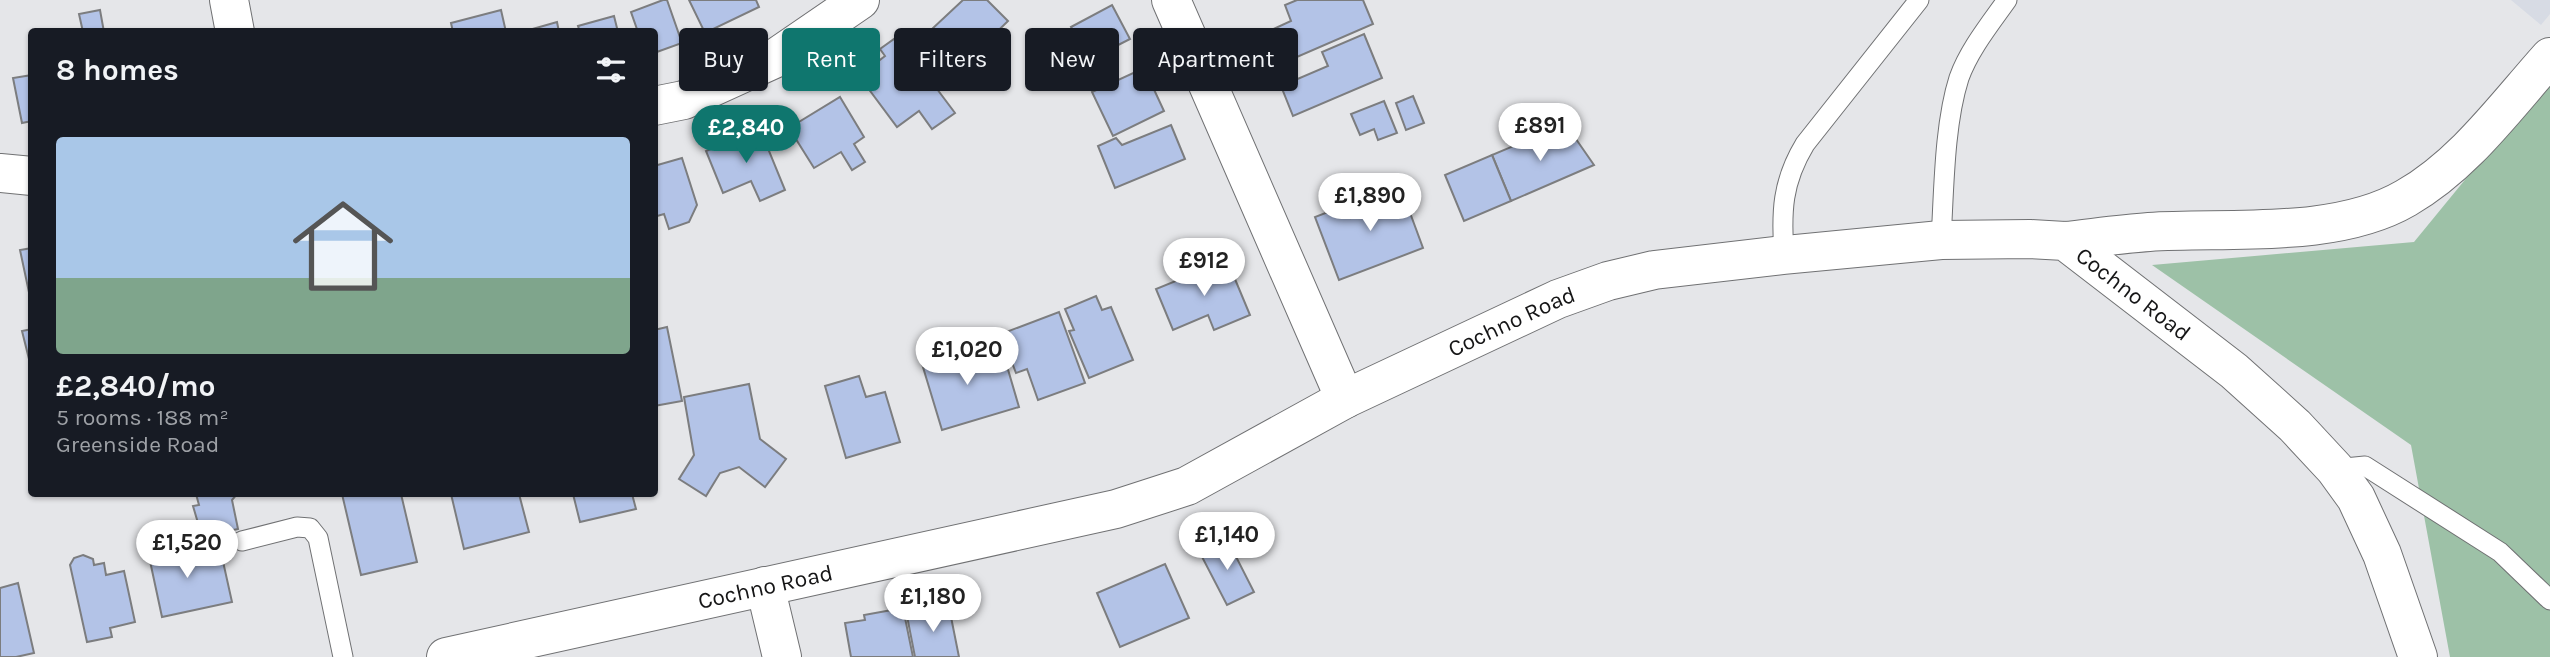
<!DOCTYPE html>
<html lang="en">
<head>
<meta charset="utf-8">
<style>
  body { margin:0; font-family:Karla,sans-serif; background:#20242c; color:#f1f3f6; height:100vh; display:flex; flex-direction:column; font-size:26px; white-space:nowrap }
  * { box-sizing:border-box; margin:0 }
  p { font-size:23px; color:#9ea1a6 }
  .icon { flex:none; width:38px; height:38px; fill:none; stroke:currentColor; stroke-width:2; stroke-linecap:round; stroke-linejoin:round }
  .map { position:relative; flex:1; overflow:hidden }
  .sheet { position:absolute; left:28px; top:28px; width:630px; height:469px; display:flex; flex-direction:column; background:#171b24; border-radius:7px; box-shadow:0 2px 5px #0004 }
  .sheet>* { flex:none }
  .top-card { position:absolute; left:679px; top:28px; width:665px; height:63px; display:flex; gap:14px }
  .price { position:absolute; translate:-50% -60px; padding:0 16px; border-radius:24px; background:#fff; color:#222; font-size:23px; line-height:46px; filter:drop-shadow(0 2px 4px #0008) }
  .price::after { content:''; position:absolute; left:50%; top:42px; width:21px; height:16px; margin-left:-10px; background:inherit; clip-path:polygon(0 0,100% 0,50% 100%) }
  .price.active { background:#0f766e; color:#fff }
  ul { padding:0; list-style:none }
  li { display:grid; align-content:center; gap:14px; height:371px; padding:0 28px }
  li span { display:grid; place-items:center; height:217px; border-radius:7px; color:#555 }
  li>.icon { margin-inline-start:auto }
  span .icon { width:126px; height:126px; fill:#fffc; stroke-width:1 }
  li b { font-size:30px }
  h2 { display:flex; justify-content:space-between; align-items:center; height:84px; padding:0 28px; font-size:30px }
  .chip { padding:0 24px; border-radius:7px; background:#171b24; box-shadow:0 2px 5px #0004; font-size:24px; line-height:63px }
  .chip.active { background:#0f766e; color:#fff }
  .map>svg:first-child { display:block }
  .built { fill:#d7dbe4 }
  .forest { fill:#9dc1a7 }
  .building { fill:#b3c3e7; stroke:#7c7d7f; stroke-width:2 }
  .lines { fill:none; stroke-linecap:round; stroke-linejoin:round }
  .lane-casing { stroke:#707173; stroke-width:21 }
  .street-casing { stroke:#707173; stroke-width:40 }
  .secondary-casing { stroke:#707173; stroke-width:40 }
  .lane { stroke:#fff; stroke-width:19 }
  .street { stroke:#fff; stroke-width:38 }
  .secondary { stroke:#fff; stroke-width:38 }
  .labels { text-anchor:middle; stroke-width:5; stroke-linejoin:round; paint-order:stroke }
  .street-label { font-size:23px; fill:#151516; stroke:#fff }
</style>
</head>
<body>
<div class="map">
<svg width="2550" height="657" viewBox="0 0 2550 657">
  <rect width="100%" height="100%" fill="#e5e6e9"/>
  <!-- built -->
  <polygon class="built" points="2511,0 2550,0 2550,14 2541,25"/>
  <!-- forest -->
  <polygon class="forest" points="2550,76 2550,657 2450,657 2411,445 2152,265 2414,242"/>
  <!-- building -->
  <g class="building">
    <polygon points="663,0 667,0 682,43 654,53 654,32 638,32 631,12"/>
    <polygon points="689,0 756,0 759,7 705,33"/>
    <polygon points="963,0 987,0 1008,21 965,63 932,29"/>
    <polygon points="1297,0 1363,0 1373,24 1269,69 1256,37 1291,21 1285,5"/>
    <polygon points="1112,5 1130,39 1089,60 1071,27"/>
    <polygon points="100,10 104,32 83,32 79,14"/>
    <polygon points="501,10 506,32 453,32 451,23"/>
    <polygon points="614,16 618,32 580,32 578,26"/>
    <polygon points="557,22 559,32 522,32"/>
    <polygon points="1364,34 1382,78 1293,116 1281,86 1328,66 1322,52"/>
    <polygon points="894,39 899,47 907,41 935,78 931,81 955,113 932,129 919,111 897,127 859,76 885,56 880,49"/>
    <polygon points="1144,68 1164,111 1113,136 1092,92"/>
    <polygon points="32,75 32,121 22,123 13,78"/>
    <polygon points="1413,96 1424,123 1406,130 1396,103"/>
    <polygon points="840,97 864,137 854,144 865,162 852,170 841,152 814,168 789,128"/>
    <polygon points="1384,101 1397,133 1378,140 1374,129 1360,135 1351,114"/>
    <polygon points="1171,125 1185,159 1115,188 1098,146 1116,138 1122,145"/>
    <polygon points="760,129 785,190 760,201 751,181 723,193 706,151"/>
    <polygon points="1569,129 1594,165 1511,201 1492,155 1547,132 1549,137"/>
    <polygon points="1492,155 1511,201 1464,221 1445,175"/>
    <polygon points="682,158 697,205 689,222 669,229 664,214 654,217 654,166"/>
    <polygon points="1399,183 1423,248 1339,280 1315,217 1346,205 1351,218 1374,210 1368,195"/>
    <polygon points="32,248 32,296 30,297 20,250"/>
    <polygon points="1227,260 1250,315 1214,330 1208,315 1173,330 1156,289"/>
    <polygon points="1096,296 1102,310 1111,307 1133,360 1089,378 1069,331 1074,330 1065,309"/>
    <polygon points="1059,312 1085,383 1038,400 1027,369 1016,373 1001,334"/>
    <polygon points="667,327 682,401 654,406 654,330"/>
    <polygon points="32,329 32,366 31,367 22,331"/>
    <polygon points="958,343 965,368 1004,356 1019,407 942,430 919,354"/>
    <polygon points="859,376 866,397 885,392 900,442 846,458 825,386"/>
    <polygon points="749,384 760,439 786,459 765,487 739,467 720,473 706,496 679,479 694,455 684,397"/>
    <polygon points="196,494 237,494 232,500 238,529 205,536 202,522 198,523 193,506 199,505"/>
    <polygon points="342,494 401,494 417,562 361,575"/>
    <polygon points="451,494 519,494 529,532 464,549"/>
    <polygon points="573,494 632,494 636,509 580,522"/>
    <polygon points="181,539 186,565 222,557 232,602 162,617 147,547"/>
    <polygon points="1227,539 1254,592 1227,605 1200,553"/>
    <polygon points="83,555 93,559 94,565 104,563 106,575 124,571 135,622 110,628 112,637 87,642 70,565 74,558"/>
    <polygon points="1165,564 1189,618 1120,647 1097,593"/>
    <polygon points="18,583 34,653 16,657 0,657 0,588"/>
    <polygon points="949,607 959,657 915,657 907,616"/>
    <polygon points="903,608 913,657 851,657 845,623 865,620 864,615"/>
  </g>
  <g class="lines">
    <defs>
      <g id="lane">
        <path d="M1941,240C1944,191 1944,125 1959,78C1969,50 1990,24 2007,0"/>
        <path d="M1784,255C1781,212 1782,182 1805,144L1919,0"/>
        <polyline points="2335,469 2365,466 2500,552 2550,600"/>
        <polyline points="242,541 297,527 310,528 318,538 343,657"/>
      </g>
      <g id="street">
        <polyline points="229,0 235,32"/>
        <polyline points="1171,0 1345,399"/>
        <polyline points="654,106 684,100 774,59 860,0"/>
        <polyline points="0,173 32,176"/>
        <path d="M2065,241C2093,238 2121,234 2149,232C2228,227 2336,239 2406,198C2464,165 2506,106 2550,57"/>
        <polyline points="765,586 782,657"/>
      </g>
      <g id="secondary">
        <path id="s1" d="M446,657L1116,509L1187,486L1345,399L1558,299L1608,281L1654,270L1784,255L1941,240L2030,239L2065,241L2234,371L2295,426L2335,469L2356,498L2382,554L2418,657"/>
      </g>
    </defs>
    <!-- lane casing -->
    <use href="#lane" class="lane-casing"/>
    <!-- street casing -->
    <use href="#street" class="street-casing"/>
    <!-- secondary casing -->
    <use href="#secondary" class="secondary-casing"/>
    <!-- lane -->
    <use href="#lane" class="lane"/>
    <!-- street -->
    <use href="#street" class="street"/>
    <!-- secondary -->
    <use href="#secondary" class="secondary"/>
  </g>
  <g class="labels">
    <!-- street labels -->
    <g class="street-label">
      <text dy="8" stroke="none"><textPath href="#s1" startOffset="1776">Cochno Road</textPath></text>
      <text dy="8" stroke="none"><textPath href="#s1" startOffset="1125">Cochno Road</textPath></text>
      <text dy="8" stroke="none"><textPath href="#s1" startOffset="327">Cochno Road</textPath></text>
    </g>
  </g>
</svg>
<b class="price" style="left:1540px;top:163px">£891</b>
<b class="price active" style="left:746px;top:165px">£2,840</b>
<b class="price" style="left:1370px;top:233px">£1,890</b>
<b class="price" style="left:1204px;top:298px">£912</b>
<b class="price" style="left:967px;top:387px">£1,020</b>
<b class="price" style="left:1227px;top:572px">£1,140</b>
<b class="price" style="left:187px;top:580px">£1,520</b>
<b class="price" style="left:933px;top:634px">£1,180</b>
<div class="top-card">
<a class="chip">Buy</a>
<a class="chip active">Rent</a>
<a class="chip">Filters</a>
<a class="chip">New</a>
<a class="chip">Apartment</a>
</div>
<section class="sheet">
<h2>8 homes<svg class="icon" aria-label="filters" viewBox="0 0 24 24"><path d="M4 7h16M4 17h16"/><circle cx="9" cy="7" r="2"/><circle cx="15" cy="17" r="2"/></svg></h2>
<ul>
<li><span style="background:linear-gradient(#a9c7e8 65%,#7fa58c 0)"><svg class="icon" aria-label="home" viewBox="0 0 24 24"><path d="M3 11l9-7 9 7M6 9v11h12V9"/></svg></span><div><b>£2,840/mo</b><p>5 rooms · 188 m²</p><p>Greenside Road</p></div></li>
</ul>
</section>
</div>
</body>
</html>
